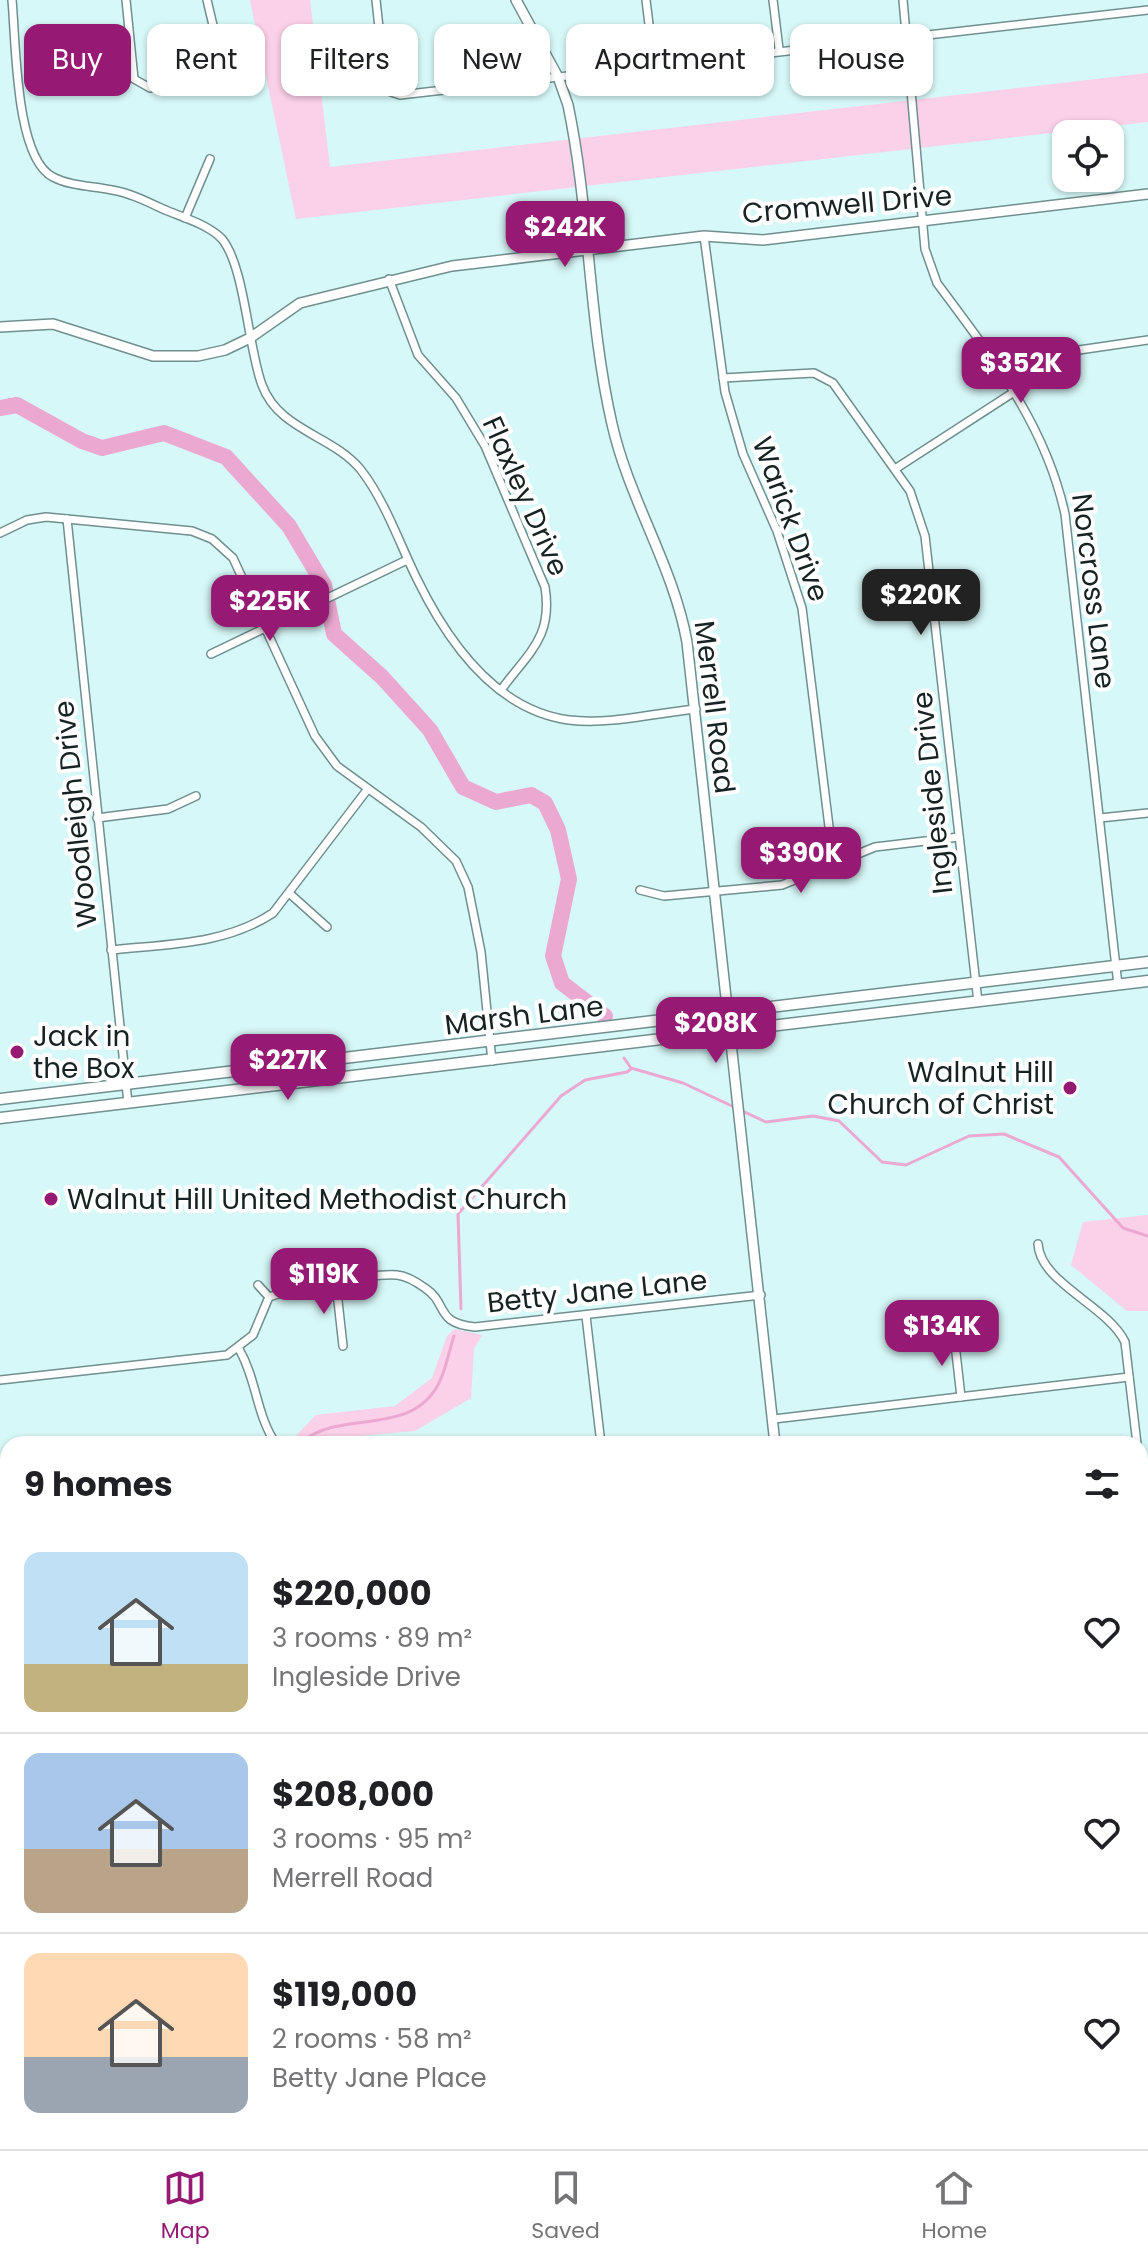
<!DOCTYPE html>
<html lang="en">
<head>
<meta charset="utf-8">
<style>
  body { margin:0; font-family:Poppins,sans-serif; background:#f6f6f6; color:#202124; height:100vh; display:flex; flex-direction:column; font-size:30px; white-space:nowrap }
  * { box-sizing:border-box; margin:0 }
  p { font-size:26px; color:#757577 }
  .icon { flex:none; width:44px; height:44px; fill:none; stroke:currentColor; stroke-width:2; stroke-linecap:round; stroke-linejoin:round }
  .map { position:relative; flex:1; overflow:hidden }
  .drawer { position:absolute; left:0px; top:1436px; width:1148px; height:714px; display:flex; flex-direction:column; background:#fff; border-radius:24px 24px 0 0; box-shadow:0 2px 6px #0004 }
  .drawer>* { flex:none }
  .guide { position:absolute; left:24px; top:24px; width:1100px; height:72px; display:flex; gap:16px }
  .buttons { position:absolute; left:1052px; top:120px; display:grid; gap:16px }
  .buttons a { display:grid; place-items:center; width:72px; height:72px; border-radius:16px; background:#fff; box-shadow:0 2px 6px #0004; font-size:40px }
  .price { position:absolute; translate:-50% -68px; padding:0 18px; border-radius:16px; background:#961a74; color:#fff; font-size:26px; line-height:52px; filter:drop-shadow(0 2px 4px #0008) }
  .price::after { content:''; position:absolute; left:50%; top:48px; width:24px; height:18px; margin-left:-12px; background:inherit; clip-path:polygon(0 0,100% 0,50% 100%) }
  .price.on { background:#222; color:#fff }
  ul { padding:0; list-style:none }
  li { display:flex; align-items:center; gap:24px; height:200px; padding:0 24px }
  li+li { border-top:2px solid #e0e0e0 }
  li span { display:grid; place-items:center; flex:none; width:224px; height:160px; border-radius:16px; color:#555 }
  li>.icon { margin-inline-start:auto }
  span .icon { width:96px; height:96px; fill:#fffc; stroke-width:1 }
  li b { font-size:34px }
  h2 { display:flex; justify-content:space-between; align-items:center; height:96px; padding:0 24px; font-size:34px }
  .tag { padding:0 28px; border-radius:16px; background:#fff; box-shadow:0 2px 6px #0004; font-size:28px; line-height:72px }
  .tag.on { background:#961a74; color:#fff }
  .dock { display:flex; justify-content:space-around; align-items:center; height:112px; border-top:2px solid #e0e0e0; background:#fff; font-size:22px; color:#757577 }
  .dock a { display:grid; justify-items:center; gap:4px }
  .dock .on { color:#961a74 }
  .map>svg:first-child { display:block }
  .green { fill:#fbd0e9 }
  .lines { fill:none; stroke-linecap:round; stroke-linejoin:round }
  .stream { stroke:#eba9d2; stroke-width:3 }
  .river { stroke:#eba9d2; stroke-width:16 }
  .minor-casing { stroke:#708f8f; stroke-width:10 }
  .tertiary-casing { stroke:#708f8f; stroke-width:12 }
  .secondary-casing { stroke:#708f8f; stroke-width:13 }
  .minor { stroke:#fff; stroke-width:7 }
  .tertiary { stroke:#fff; stroke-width:9 }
  .secondary { stroke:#fff; stroke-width:10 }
  .poi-dot { fill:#961a74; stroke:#fff; stroke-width:3 }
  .labels { text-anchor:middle; stroke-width:8; stroke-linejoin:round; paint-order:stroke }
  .street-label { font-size:28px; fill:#172323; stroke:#fff }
  .poi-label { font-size:28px; fill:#172323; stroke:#fff; text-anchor:start }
</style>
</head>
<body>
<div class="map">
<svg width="1148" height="2149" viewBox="0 0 1148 2149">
  <rect width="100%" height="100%" fill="#d7f8f8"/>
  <!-- green -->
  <g class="green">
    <polygon points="250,0 310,0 330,167 1148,73 1148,122 296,219"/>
    <polygon points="1148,1215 1148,1311 1127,1311 1071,1265 1083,1222"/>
    <polygon points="455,1329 482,1335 474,1349 471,1398 415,1431 326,1439 318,1444 290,1442 316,1415 395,1406 432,1378 447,1336"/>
    <polygon points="8,2069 8,2142 22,2142 23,2149 0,2149 0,2070"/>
  </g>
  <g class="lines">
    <!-- stream -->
    <g class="stream">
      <polyline points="624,1058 631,1068 683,1083 766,1122 813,1116 839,1121 882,1162 906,1165 969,1136 1004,1134 1059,1157 1123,1228 1148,1236"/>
      <polyline points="461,1309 458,1214 561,1096 585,1080 627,1072 631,1069"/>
      <path d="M303,1441C343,1409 411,1438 439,1383C446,1369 449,1351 454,1336"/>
    </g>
    <!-- river -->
    <polyline class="river" points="0,408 17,405 82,441 102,448 164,433 226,457 289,526 324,585 334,634 382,677 430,730 463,787 496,802 531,795 545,803 558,830 569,879 553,956 562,983 605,1016"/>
    <defs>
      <g id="minor">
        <path d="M12,0C16,41 15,158 53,177C70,186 93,186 112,190C130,193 146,201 163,209C181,217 208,224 222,239C245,267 248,348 262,385C279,431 333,435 361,470C385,501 399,542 416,577C446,639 495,710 569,720C610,725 655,713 696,709"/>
        <path d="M126,0L134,79L150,88C172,83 216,83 221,59L207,0"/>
        <polyline points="376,0 385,83 391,92 400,95 1148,10"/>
        <polyline points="646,0 654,65"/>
        <polyline points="773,0 779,49"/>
        <path d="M903,0L925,249L937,283C991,356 1045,423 1065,514L1118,985"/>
        <polyline points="185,218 210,159"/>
        <polyline points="704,236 725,392 743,454 777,531 802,608 834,867"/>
        <path d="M389,279L418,355L456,398L485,446L545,587C553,637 529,652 501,690"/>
        <polyline points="723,378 814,373 833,383 910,491 925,536 978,1002"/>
        <polyline points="895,469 1079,350 1148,340"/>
        <polyline points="67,519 128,1103"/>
        <polyline points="0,533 27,520 46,517 192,531 212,539 233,558 315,736 337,766 421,827 456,861 468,887 481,952 492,1061"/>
        <polyline points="211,654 407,560"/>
        <polyline points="97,818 168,809 196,796"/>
        <polyline points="1100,818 1148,813"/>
        <polyline points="640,890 664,896 782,885 875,847 959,837"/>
        <polyline points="289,893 327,927"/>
        <path d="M111,950C167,944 225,945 273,913L367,790"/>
        <path d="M1038,1244C1040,1283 1108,1306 1125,1342L1137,1444"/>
        <polyline points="336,1283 343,1346"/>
        <polyline points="258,1285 269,1297"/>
        <polyline points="586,1316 601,1444"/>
        <polyline points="954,1335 961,1397"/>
        <path d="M239,1349C257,1380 256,1415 276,1444"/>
        <path d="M0,1380L227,1355L253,1335L269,1297C295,1288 371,1273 397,1275C407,1276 418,1283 425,1288C449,1304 434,1323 475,1327L761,1295"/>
        <polyline points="774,1419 1129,1377"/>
        <polyline points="1140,1470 1148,1537"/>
        <polyline points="1140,1646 1148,1645"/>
        <polyline points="0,1768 8,1767"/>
        <polyline points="1140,1800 1142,1805"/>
        <polyline points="0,2020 8,2019"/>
        <polyline points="221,2142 222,2149"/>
        <polyline points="281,2149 336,2142"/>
        <polyline points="1086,2149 1148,2142"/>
      </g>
      <g id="tertiary">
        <path d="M516,0L558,77L568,105C590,210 588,320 612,424C629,500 673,565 687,642L775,1444"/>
        <polyline points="0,327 53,324 153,356 198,356 225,350 250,338 300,303 452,266 704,236 763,240 1148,194"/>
        <polyline points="853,2142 854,2149"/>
      </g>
      <g id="secondary">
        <polyline points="0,1099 1148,962"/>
        <polyline points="0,1118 1148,981"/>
      </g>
    </defs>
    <!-- minor casing -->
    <use href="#minor" class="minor-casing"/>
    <!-- tertiary casing -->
    <use href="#tertiary" class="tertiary-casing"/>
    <!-- secondary casing -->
    <use href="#secondary" class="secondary-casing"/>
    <!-- minor -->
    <use href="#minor" class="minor"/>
    <!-- tertiary -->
    <use href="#tertiary" class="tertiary"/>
    <!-- secondary -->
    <use href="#secondary" class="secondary"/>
  </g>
  <!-- markers -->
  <g class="poi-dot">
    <circle cx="17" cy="1052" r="8"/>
    <circle cx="1070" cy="1088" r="8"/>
    <circle cx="51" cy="1199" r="8"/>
  </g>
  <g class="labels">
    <!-- street labels -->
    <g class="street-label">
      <text transform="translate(847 204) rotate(-5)" y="10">Cromwell Drive</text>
      <text transform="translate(526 496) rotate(66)" y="10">Flaxley Drive</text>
      <text transform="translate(791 519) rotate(70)" y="10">Warick Drive</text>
      <text transform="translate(1094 591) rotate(83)" y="10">Norcross Lane</text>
      <text transform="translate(715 707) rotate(83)" y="10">Merrell Road</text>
      <text transform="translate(932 793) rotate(-96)" y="10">Ingleside Drive</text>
      <text transform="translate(75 814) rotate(-96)" y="10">Woodleigh Drive</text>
      <text transform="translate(524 1015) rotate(-7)" y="10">Marsh Lane</text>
      <text transform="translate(597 1291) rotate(-6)" y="10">Betty Jane Lane</text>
    </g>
    <!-- poi labels -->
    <g class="poi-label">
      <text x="33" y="1046">Jack in<tspan x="33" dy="32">the Box</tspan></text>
      <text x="1054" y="1082" text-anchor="end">Walnut Hill<tspan x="1054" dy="32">Church of Christ</tspan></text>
      <text x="67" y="1209">Walnut Hill United Methodist Church</text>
    </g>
  </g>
</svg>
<div class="buttons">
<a><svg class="icon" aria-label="locate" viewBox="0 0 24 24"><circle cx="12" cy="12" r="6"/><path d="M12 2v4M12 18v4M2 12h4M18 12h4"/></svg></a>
</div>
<b class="price" style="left:565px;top:269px">$242K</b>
<b class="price" style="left:1021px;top:405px">$352K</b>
<b class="price on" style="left:921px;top:637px">$220K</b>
<b class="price" style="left:270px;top:643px">$225K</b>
<b class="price" style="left:801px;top:895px">$390K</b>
<b class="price" style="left:716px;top:1065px">$208K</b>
<b class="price" style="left:288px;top:1102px">$227K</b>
<b class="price" style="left:324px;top:1316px">$119K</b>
<b class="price" style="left:942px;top:1368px">$134K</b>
<div class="guide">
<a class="tag on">Buy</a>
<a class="tag">Rent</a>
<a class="tag">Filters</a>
<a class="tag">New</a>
<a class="tag">Apartment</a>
<a class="tag">House</a>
</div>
<section class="drawer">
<h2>9 homes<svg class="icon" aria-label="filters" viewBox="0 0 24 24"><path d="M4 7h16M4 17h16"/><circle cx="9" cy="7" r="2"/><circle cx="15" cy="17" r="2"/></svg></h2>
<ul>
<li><span style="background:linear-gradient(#bfe0f5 70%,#c2b280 0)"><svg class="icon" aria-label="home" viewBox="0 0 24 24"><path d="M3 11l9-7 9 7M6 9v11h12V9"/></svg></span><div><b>$220,000</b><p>3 rooms · 89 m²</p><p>Ingleside Drive</p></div><svg class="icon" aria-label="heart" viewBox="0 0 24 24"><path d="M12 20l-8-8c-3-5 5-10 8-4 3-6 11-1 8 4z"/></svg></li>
<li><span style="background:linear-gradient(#a9c7e8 60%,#b9a48a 0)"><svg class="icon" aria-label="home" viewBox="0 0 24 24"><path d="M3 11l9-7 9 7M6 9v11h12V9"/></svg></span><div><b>$208,000</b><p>3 rooms · 95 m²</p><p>Merrell Road</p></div><svg class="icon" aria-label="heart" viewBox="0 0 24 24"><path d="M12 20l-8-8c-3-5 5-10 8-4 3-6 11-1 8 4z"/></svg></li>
<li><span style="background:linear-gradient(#ffd9b3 65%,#9aa5b1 0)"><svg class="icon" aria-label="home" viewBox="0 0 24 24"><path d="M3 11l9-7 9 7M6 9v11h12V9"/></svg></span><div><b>$119,000</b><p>2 rooms · 58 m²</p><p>Betty Jane Place</p></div><svg class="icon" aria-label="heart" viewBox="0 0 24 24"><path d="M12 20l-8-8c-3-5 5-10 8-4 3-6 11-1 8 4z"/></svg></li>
</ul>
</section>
</div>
<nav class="dock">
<a class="on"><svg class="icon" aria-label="map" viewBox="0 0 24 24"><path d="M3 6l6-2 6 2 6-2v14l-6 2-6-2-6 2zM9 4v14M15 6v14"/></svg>Map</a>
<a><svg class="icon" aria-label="saved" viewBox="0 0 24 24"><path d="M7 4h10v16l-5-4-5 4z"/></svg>Saved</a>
<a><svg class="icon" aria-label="home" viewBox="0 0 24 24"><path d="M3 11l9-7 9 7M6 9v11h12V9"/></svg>Home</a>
</nav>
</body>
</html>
